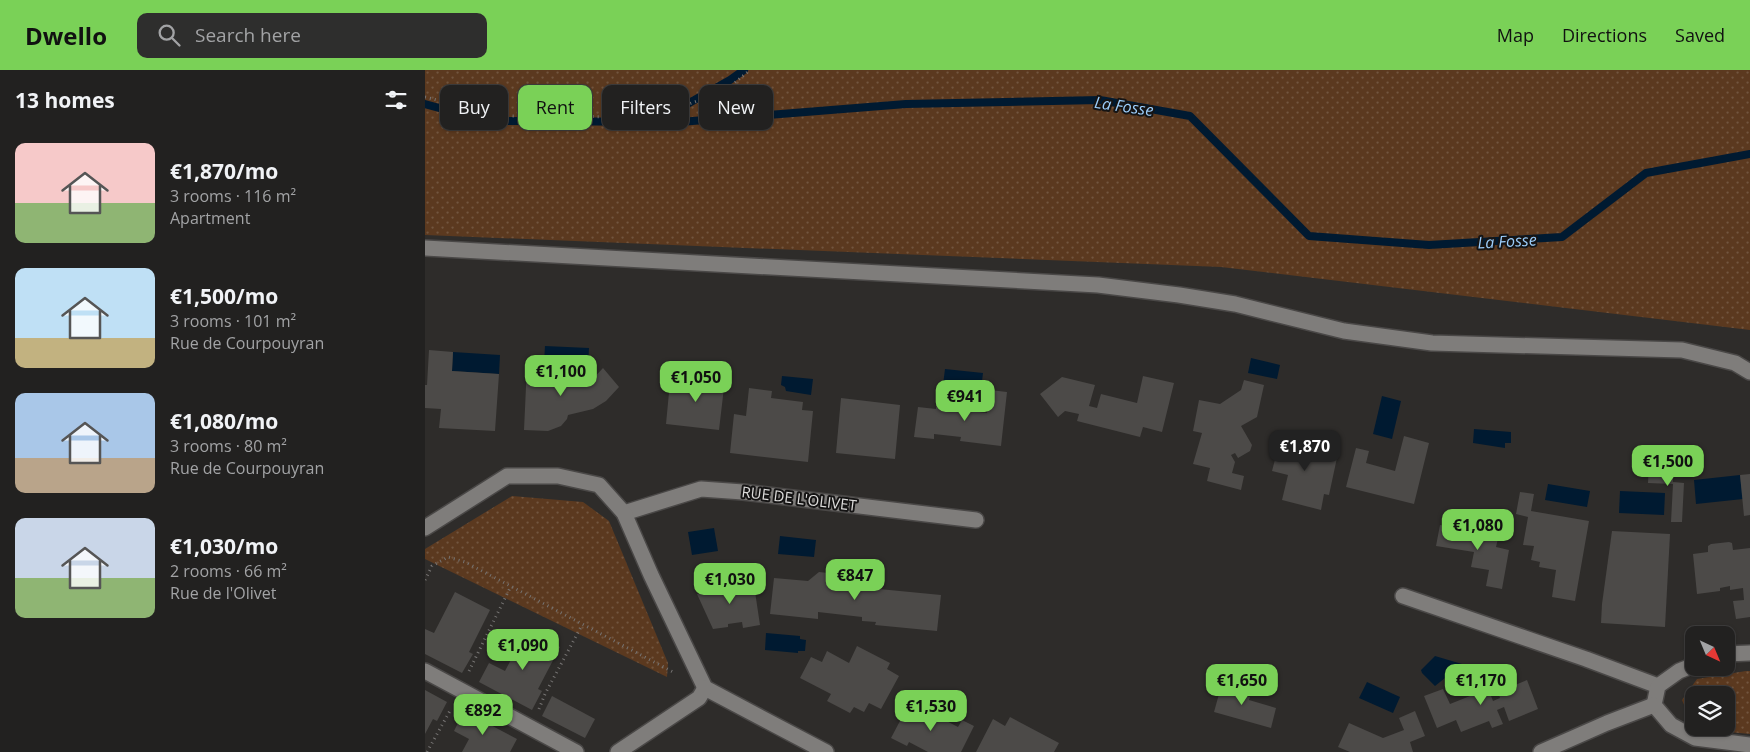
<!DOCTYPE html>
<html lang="en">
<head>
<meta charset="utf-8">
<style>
  body { margin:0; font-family:"Open Sans",sans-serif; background:#2e2e2d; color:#f1f3f6; height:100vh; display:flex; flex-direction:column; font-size:19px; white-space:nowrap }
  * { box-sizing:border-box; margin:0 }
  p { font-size:16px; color:#a2a3a5 }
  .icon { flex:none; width:28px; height:28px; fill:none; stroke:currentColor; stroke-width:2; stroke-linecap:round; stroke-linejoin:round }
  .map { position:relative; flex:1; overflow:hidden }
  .sheet { display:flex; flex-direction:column; background:#222120; width:425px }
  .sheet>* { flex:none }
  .hud { position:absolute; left:15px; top:15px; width:475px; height:45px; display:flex; gap:10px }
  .needle { width:32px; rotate:136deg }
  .tools { position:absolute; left:1260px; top:556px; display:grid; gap:10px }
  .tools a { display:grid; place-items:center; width:50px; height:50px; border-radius:10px; background:#222120; box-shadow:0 1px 4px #0004,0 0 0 1px #3f3e3e; font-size:25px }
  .price { position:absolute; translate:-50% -42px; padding:0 11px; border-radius:10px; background:#7ad157; color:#111; font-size:16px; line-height:32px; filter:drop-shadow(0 1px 2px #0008) }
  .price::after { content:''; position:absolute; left:50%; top:30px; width:15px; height:11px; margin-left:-8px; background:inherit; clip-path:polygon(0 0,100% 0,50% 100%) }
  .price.selected { background:#222; color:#fff }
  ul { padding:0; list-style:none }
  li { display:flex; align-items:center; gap:15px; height:125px; padding:0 15px }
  li span { display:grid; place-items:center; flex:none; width:140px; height:100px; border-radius:10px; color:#555 }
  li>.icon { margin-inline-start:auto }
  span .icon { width:60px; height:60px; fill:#fffc; stroke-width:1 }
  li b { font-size:21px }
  h2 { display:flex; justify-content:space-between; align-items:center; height:60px; padding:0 15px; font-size:21px }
  .tag { padding:0 18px; border-radius:10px; background:#222120; box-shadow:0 1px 4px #0004,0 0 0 1px #3f3e3e; font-size:18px; line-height:45px }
  .tag.selected { background:#7ad157; color:#111 }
  header { display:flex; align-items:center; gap:30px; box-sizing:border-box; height:70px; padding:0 25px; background:#7ad157; color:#111 }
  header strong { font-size:24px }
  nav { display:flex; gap:28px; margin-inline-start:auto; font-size:18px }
  .search { width:350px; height:45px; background:#2e2e2d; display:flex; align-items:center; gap:12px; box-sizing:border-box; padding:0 18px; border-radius:10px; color:#a2a3a5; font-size:19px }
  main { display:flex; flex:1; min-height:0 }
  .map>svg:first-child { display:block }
  .grass { fill:url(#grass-dots) }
  .water { fill:#001a31 }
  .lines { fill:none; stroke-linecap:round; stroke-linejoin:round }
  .stream { stroke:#001a31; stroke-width:8 }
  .building { fill:#4c4a48 }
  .minor-casing { stroke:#4a4847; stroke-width:18 }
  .path { stroke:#777574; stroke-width:3; stroke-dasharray:1 4; stroke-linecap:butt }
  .minor { stroke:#7f7d7b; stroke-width:15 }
  .labels { text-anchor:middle; stroke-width:4; stroke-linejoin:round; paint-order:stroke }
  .street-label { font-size:15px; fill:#dddcdb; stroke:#151414 }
  .water-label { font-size:16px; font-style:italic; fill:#9bcdfa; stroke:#151414 }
</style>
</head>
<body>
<header>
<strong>Dwello</strong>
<div class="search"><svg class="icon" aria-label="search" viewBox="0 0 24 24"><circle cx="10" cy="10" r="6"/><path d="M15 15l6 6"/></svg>Search here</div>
<nav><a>Map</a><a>Directions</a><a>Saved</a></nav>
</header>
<main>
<section class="sheet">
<h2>13 homes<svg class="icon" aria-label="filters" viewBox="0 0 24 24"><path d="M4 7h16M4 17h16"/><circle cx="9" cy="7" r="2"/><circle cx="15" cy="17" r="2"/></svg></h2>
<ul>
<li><span style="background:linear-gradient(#f6c9c9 60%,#8fb573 0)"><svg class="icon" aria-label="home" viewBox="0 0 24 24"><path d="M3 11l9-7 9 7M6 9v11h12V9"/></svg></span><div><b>€1,870/mo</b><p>3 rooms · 116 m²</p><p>Apartment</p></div></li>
<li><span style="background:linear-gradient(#bfe0f5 70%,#c2b280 0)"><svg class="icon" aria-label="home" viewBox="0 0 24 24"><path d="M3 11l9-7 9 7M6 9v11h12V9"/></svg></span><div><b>€1,500/mo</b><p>3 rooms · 101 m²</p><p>Rue de Courpouyran</p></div></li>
<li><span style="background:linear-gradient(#a9c7e8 65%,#b9a48a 0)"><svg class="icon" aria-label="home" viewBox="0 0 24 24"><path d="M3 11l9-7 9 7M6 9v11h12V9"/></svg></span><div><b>€1,080/mo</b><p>3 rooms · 80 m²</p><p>Rue de Courpouyran</p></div></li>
<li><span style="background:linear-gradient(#c9d6e8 60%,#8fb573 0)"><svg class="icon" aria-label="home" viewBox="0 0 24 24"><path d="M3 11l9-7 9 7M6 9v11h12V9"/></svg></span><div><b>€1,030/mo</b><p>2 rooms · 66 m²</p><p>Rue de l'Olivet</p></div></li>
</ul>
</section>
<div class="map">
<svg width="1325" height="682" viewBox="0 0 1325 682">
  <defs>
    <pattern id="grass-dots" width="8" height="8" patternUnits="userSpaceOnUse" patternTransform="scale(1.25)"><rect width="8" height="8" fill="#5b391f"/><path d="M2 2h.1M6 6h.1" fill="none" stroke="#72553f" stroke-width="1.8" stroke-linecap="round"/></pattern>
  </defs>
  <rect width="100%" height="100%" fill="#2e2c2a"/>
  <!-- grass -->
  <g class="grass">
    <polygon points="0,0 1325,0 1325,260 796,197 0,165"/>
    <polygon points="87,426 158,432 184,451 243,593 242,607 0,489 0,479"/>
    <polygon points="1321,601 1325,601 1325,664 1294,661 1285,658 1301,658 1301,625 1269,625 1269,652 1266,651 1257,630 1272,609"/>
  </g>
  <!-- water -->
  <g class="water">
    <polygon points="120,276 164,278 163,296 119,293"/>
    <polygon points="28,282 75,285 74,304 27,301"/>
    <polygon points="826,288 855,295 852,309 823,303"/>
    <polygon points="520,299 558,303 556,319 518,315"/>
    <polygon points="357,306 388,309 386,325 361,321 360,317 356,315"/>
    <polygon points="957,326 976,331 967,369 948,364"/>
    <polygon points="1049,359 1086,362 1086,373 1080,373 1080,378 1048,373"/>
    <polygon points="1315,405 1318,429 1271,434 1269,410"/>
    <polygon points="1123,414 1165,421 1162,437 1120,430"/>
    <polygon points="1195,421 1240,423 1239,445 1194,443"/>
    <polygon points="289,458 293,481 267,485 263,462"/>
    <polygon points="355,466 391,470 389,487 353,484"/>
    <polygon points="341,563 375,566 375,569 381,570 380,581 373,581 373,583 340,580"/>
    <polygon points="1010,586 1037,594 1038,597 1025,610 1020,608 1010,616 997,603 996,600"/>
    <polygon points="942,612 975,627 968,643 934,628"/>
  </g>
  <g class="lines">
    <!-- stream -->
    <g class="stream">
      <polyline points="0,34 62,51 255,52 481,34 675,30 765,46 884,166 1004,175 1137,167 1221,103 1325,84"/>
      <polyline points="232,51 305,10 319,0"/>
    </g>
  </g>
  <!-- building -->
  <g class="building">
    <polygon points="4,280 28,282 27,301 74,304 70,361 14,358 16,339 0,338 0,315 2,315"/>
    <polygon points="102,295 134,298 141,305 144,316 157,316 165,312 178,298 194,317 181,331 168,339 143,345 142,349 136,356 123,361 99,360"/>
    <polygon points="268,306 300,309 294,360 241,354 245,312 268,314"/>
    <polygon points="718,306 749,313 737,362 718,357 715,367 652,351 654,344 640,341 633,347 615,324 637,307 670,315 664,336 672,338 676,324 712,333"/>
    <polygon points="819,310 839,315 832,347 816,356 827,375 825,381 813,388 810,383 806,385 810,392 807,403 819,406 816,420 782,411 785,398 768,394 777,363 768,361 774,330 795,334 816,320"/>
    <polygon points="324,318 347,321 346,328 378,332 377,340 388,341 383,392 305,383 309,344 321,346"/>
    <polygon points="565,320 582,322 576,376 535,371 536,367 509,364 509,369 489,367 493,337 511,339 511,337 526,338 526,341 539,343 539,340 562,343"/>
    <polygon points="416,328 475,335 470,389 411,383"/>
    <polygon points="979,366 1004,373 989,434 921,417 931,378 944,381 941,393 970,401"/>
    <polygon points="856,367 913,383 904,425 899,424 896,440 857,430 863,405 847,401"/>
    <polygon points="1224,392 1242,393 1242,400 1248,400 1248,412 1259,413 1257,452 1246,452 1248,414 1223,413"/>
    <polygon points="1325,404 1325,445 1319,446 1315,405"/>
    <polygon points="1095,422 1109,424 1106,441 1164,451 1150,531 1127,527 1131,500 1114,497 1115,492 1106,490 1109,476 1098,475 1103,447 1091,444"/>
    <polygon points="1015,455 1061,463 1063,457 1075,460 1071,477 1084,480 1077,519 1061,516 1064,500 1046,497 1049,482 1011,476"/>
    <polygon points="1187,461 1245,464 1240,557 1176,553 1177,534"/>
    <polygon points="1304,472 1307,473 1308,480 1325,478 1325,547 1311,549 1308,531 1319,530 1318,518 1305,520 1305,516 1295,518 1295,521 1272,524 1268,484 1283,482 1283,476 1286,474"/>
    <polygon points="394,502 441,507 441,512 454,513 454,519 516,525 512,561 450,555 451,552 437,551 437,547 393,542 393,549 345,544 349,508 383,511"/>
    <polygon points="302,509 303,519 329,515 335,555 318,558 317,552 303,554 303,557 288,559 272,524 287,521 285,512"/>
    <polygon points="30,522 65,540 44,582 48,584 37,603 0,584 0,559 9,563"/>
    <polygon points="102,559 135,577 113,619 117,621 107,640 54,612 64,593 80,601"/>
    <polygon points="432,576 465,593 462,599 474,606 456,639 444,633 439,642 429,637 425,643 402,631 406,624 375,608 386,587 397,592 402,581 424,593"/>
    <polygon points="799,606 814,610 810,623 825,627 824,630 851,638 846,658 789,642"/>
    <polygon points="1059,608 1068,631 1075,628 1073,622 1102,610 1113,639 1084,651 1079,637 1072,640 1078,654 1067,658 1064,651 1036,662 1031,650 1012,658 999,626 1018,619 1025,634 1045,626 1040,616"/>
    <polygon points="0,620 22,632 12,651 8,649 0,664"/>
    <polygon points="127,626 170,649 160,668 117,646"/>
    <polygon points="485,632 533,657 537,650 549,656 536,682 503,682 484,672 482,676 466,668"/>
    <polygon points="39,641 92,669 85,682 37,682 44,669 29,661"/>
    <polygon points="990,641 1000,666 985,672 988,682 925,682 913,677 924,653 958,668 979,660 974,648"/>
    <polygon points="585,647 634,673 629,682 551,682 568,649 580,656"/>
  </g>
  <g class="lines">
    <defs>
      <g id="minor">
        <polyline points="0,178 673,215 754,225 810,234 919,261 1007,273 1257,280 1310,293 1325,302"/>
        <polyline points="199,443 276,419 318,422 551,450"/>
        <polyline points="0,458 82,406 133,406 174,415 199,443 226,505 280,618 401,682"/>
        <polyline points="978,526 1161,589 1233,616"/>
        <polyline points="1301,584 1325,583"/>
        <polyline points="1269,595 1254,601 1233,616 1229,635 1246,655 1270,668 1325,675"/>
        <polyline points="0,601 151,682"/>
        <polyline points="193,682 274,628 280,618"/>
        <polyline points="1116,682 1182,653 1229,635"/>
      </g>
    </defs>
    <!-- minor casing -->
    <use href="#minor" class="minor-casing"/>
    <!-- path -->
    <g class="path">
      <polyline points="0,27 76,46 228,47 300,21 325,0"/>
      <polyline points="0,510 7,496 23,487 40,492 248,602"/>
      <polyline points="44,601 86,516"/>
      <polyline points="114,639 120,624 157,555"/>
      <polyline points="2,682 26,639"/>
    </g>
    <!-- minor -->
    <use href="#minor" class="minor"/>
  </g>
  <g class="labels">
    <!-- street labels -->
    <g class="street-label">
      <text transform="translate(374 429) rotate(7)" y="5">RUE DE L'OLIVET</text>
    </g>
    <!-- water labels -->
    <g class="water-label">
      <text transform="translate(699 36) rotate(8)" y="6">La Fosse</text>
      <text transform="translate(1082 171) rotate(-3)" y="6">La Fosse</text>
    </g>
  </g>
</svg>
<div class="tools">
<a><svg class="needle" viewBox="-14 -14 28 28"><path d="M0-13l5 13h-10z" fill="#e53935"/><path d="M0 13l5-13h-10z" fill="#a2a3a5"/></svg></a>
<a><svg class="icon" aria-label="layers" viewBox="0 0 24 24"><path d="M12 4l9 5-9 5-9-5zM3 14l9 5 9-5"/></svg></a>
</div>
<b class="price" style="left:136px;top:327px">€1,100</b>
<b class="price" style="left:271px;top:333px">€1,050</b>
<b class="price" style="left:540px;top:352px">€941</b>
<b class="price selected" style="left:880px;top:402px">€1,870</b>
<b class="price" style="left:1243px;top:417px">€1,500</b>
<b class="price" style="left:1053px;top:481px">€1,080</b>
<b class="price" style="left:430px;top:531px">€847</b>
<b class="price" style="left:305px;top:535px">€1,030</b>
<b class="price" style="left:98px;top:601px">€1,090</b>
<b class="price" style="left:817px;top:636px">€1,650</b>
<b class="price" style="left:1056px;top:636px">€1,170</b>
<b class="price" style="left:506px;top:662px">€1,530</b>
<b class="price" style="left:58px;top:666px">€892</b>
<div class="hud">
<a class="tag">Buy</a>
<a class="tag selected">Rent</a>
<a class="tag">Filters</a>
<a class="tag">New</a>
</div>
</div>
</main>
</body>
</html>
